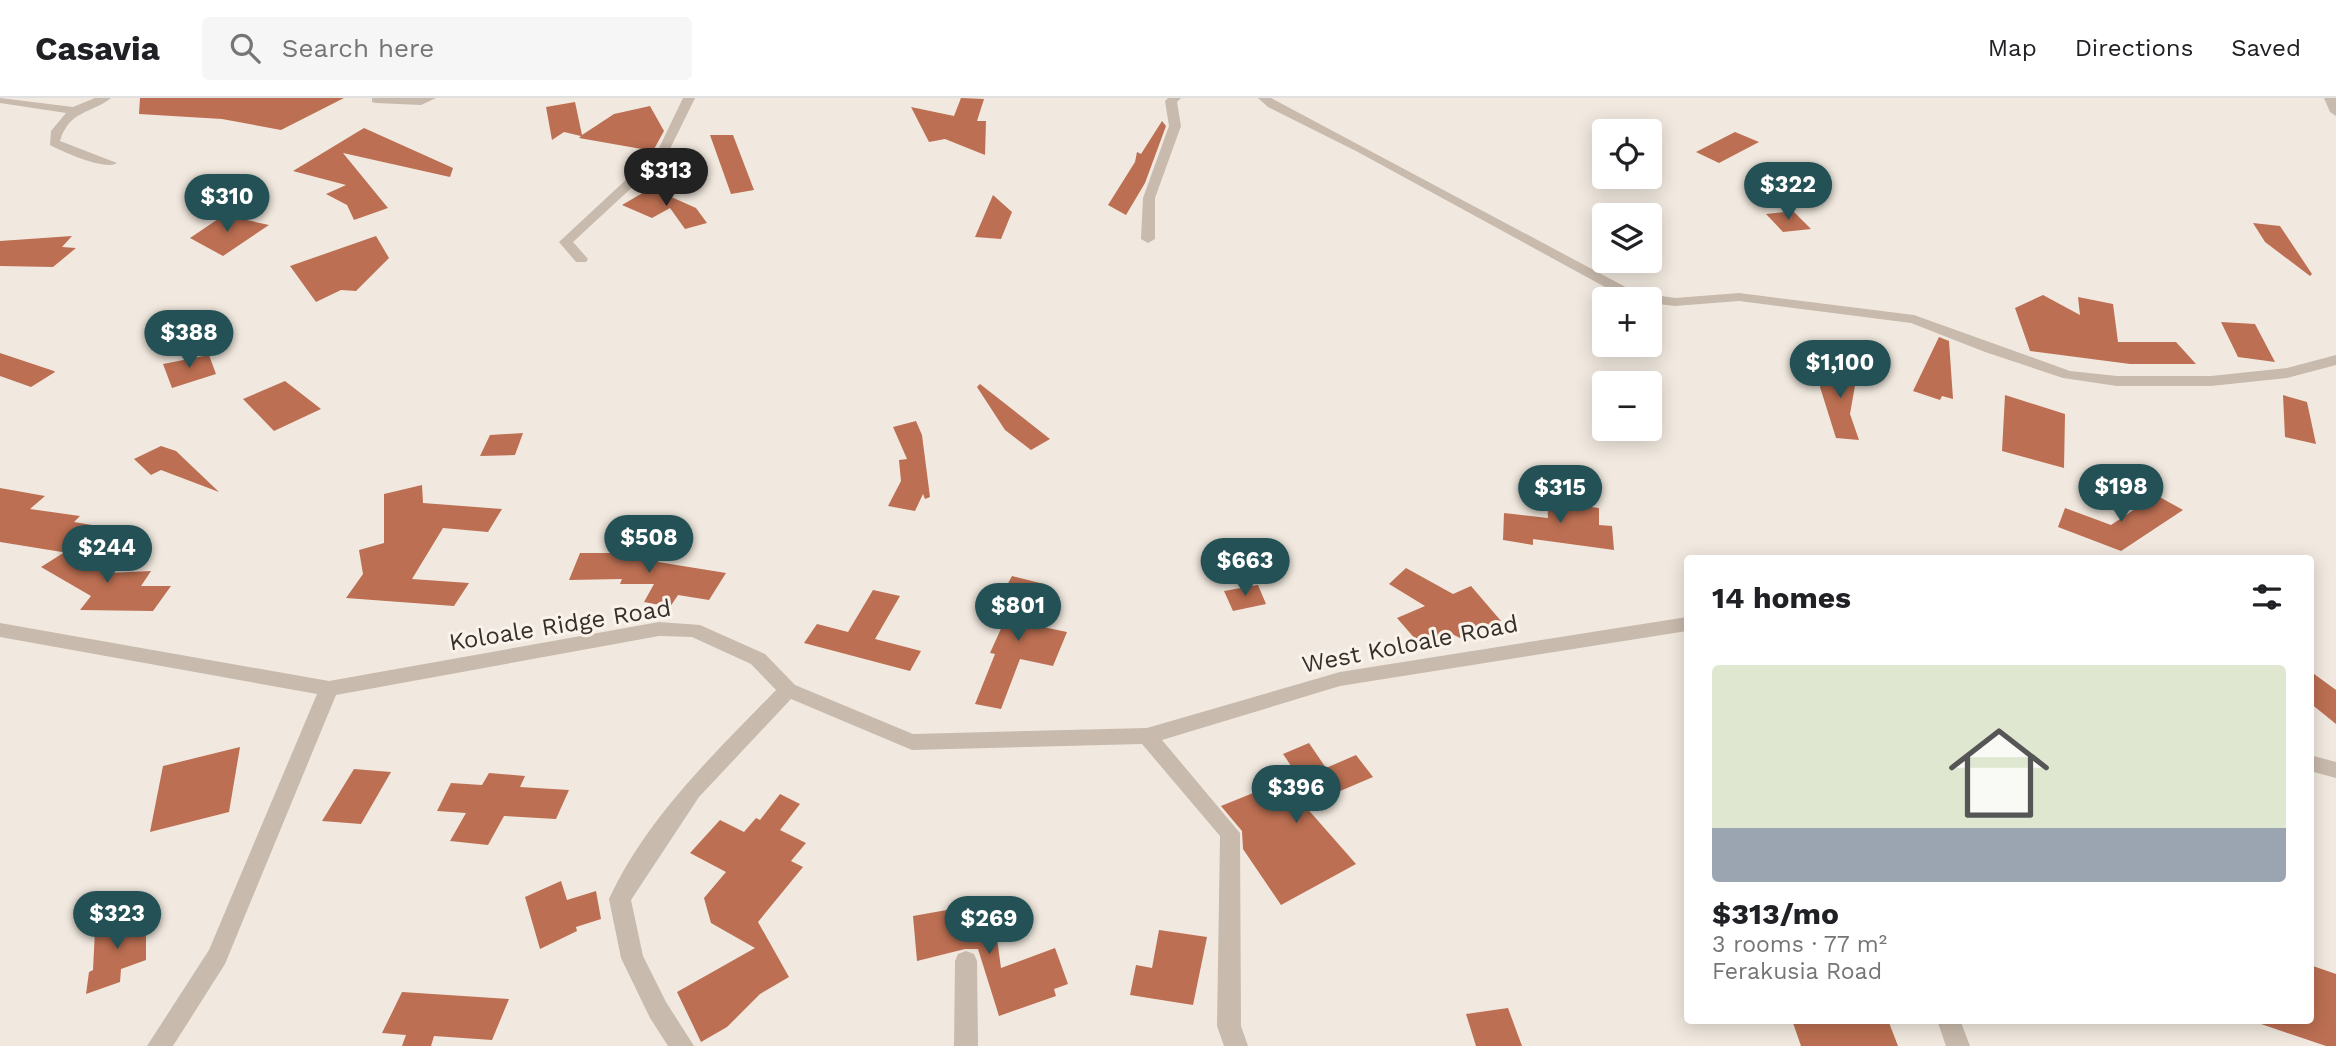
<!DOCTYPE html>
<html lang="en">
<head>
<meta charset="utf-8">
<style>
  body { margin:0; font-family:"Work Sans",sans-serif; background:#f6f6f6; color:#202124; height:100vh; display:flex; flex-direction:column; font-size:26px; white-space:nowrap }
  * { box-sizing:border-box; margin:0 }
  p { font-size:23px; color:#757577 }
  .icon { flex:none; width:38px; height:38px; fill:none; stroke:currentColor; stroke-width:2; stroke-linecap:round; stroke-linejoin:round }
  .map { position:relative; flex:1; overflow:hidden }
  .side { position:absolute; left:1684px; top:457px; width:630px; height:469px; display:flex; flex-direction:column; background:#fff; border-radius:7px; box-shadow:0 4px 18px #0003 }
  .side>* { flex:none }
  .buttons { position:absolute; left:1592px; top:21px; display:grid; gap:14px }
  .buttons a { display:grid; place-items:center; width:70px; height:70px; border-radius:7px; background:#fff; box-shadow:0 4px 18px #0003; font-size:35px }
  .price { position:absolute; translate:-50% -60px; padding:0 16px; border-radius:24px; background:#235155; color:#fff; font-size:23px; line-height:46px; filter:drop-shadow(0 2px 4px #0008) }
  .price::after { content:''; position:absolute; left:50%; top:42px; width:21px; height:16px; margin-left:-10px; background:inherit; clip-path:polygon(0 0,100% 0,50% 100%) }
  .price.on { background:#222; color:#fff }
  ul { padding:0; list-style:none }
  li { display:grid; align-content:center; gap:14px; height:371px; padding:0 28px }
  li span { display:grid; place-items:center; height:217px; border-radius:7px; color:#555 }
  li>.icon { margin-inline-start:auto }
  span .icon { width:126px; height:126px; fill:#fffc; stroke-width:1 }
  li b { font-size:30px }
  h2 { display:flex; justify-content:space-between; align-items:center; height:84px; padding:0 28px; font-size:30px }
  header { display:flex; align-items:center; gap:42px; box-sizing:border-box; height:98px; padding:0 35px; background:#fff; border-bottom:2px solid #e0e0e0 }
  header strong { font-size:33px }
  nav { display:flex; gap:38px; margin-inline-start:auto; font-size:24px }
  .search { width:490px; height:63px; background:#f6f6f6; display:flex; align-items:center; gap:18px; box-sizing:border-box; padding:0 24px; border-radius:7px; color:#757577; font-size:26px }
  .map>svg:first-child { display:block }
  .building { fill:#bc6f52 }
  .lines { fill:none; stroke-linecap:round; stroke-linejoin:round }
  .minor { fill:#c8baac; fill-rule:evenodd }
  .labels { text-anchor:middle; stroke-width:6; stroke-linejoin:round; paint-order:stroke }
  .street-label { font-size:24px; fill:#372f2a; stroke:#f9f3ec }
</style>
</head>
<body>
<header>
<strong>Casavia</strong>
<div class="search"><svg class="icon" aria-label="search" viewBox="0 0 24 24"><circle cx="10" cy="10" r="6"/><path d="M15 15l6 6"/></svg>Search here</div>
<nav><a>Map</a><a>Directions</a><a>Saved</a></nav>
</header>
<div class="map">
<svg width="2336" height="948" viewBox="0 0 2336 948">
  <rect width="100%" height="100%" fill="#f1e9df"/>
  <!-- building -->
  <g class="building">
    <polygon points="140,0 344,0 281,32 222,21 139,16"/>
    <polygon points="961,0 984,1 977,23 986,23 985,57 945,41 929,44 911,9 954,18"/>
    <polygon points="575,4 582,37 614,16 650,8 664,33 653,53 579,40 581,38 564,34 552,42 546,9"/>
    <polygon points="1162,23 1166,28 1145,85 1126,117 1108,107 1135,64 1137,54 1141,56"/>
    <polygon points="364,30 453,70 450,79 343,55 388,110 354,122 347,107 326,96 346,87 293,73"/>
    <polygon points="1735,34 1759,44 1719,65 1696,54"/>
    <polygon points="710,37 733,37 754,92 731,96"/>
    <polygon points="651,90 696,110 707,125 685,131 670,110 652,120 622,107"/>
    <polygon points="993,97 1012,114 1001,141 975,139"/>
    <polygon points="1793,113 1811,131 1783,134 1766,116"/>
    <polygon points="224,117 269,127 223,158 190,140"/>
    <polygon points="2253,125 2280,128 2312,176 2310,178 2265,144"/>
    <polygon points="72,138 62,149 76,150 53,169 0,168 0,143"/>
    <polygon points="376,138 389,160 356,193 341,192 316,204 290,168"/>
    <polygon points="2043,197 2080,217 2078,199 2113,206 2118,244 2176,244 2196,266 2130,266 2030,253 2015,210"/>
    <polygon points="2221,224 2255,226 2275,264 2238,259"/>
    <polygon points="1939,239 1949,243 1953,301 1942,298 1940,302 1913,293"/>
    <polygon points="0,255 54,273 55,274 31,289 0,278"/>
    <polygon points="209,257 216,276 172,290 163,266"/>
    <polygon points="1824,267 1857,276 1850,316 1859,342 1836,340 1820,289"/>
    <polygon points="285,283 321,311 274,333 243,301"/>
    <polygon points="980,286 1050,341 1031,352 1005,332 977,289"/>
    <polygon points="2005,297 2065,316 2064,370 2002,353"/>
    <polygon points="2283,297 2307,304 2316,346 2285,339"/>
    <polygon points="916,323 922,337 930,399 925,401 923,396 915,413 888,408 901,383 899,362 907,361 893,329"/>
    <polygon points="523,335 515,357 480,358 490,337"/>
    <polygon points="161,348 176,353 219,394 161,372 151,377 134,361"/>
    <polygon points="422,387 423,405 502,411 488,434 443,430 412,481 469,485 454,508 346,500 363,476 359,452 384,445 384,396"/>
    <polygon points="0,390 45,398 30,411 80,418 74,424 92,427 62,454 0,444"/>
    <polygon points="1547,393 1574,396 1575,407 1599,410 1599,427 1612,428 1614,452 1533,441 1533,447 1503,442 1504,415 1548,420"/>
    <polygon points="2156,397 2183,412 2121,453 2058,429 2065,410 2111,427"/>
    <polygon points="68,452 109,475 151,473 141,488 171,488 153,513 80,512 91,498 41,469"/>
    <polygon points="580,455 661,455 658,464 726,475 709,502 678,497 670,509 644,504 654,486 620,486 622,481 569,482"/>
    <polygon points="1406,470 1453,496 1471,488 1501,523 1460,540 1452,536 1423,550 1397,520 1425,508 1389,486"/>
    <polygon points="1012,478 1044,486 1024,525 1067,534 1053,568 1020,561 1001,611 975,606 995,556 990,555 1013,504 1000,500"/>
    <polygon points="1258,487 1266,506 1233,513 1224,493"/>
    <polygon points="873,492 900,498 875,541 921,553 910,573 804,545 817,526 848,534"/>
    <polygon points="2310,573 2336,592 2336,626 2310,605"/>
    <polygon points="1309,645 1326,670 1356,657 1373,679 1305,708 1356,766 1281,807 1243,751 1242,733 1221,708 1258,693 1261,698 1300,681 1283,656"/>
    <polygon points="240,649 229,714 150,734 163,668"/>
    <polygon points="354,671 391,674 361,726 322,723"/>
    <polygon points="489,675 525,678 520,689 569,692 556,721 504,718 488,747 450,743 466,715 437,713 451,685 482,687"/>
    <polygon points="780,696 800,706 780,732 806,745 791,763 803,769 758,824 789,879 760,896 727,929 701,944 677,894 755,850 711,825 704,800 726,774 690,755 720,722 744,734 756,720 760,722"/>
    <polygon points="561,783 567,802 596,793 601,821 576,829 577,833 540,851 525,799"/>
    <polygon points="992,804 1001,870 1055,850 1068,886 1054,891 1056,898 999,918 978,851 965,851 917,863 913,818"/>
    <polygon points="146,813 146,862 121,871 120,884 86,896 89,874 93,872 95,832"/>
    <polygon points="1159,832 1207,839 1193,907 1130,897 1136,867 1152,870"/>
    <polygon points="2310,867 2336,876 2336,948 2326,948 2261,926 2262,922 2310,922"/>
    <polygon points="402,894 509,901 492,942 434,938 431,948 402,948 406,937 382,935"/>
    <polygon points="1508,910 1522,948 1476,948 1466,916"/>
    <polygon points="1792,922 1888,922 1898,948 1801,948"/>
  </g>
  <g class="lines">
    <!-- minor -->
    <g class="minor">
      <path d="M0,0L73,9L95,0H111C91,16 69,12 60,43L117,65C106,73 63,54 50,47L51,33L66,15L0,5Z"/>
      <polygon points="372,0 436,0 421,7 376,5 372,4"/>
      <polygon points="683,0 695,0 667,57 573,144 588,161 586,164 576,164 559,144 658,52"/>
      <polygon points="1168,0 1181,0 1177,4 1181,28 1155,100 1155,141 1148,145 1141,141 1143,100 1169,28 1165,3"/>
      <polygon points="1258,0 1271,0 1635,194 1675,200 1739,195 1914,217 2070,273 2117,278 2211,278 2287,270 2336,257 2336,267 2287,280 2211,288 2117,288 2063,280 1985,254 1911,225 1739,203 1675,208 1650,205 1650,201 1627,201 1356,53 1268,9"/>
      <polygon points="2324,0 2336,0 2336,18 2330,14"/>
      <path d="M1687,519V533L1340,588L1162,642L1240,735L1241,928L1248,948H1224L1217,928L1220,738L1142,646L912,652L791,601L699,699L631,802L643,858L666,904L694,948H668L650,920L621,860L609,801C647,719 715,655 776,592L751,566L692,539L659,538L336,597L225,866L173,948H147L209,852L317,596L0,539V525L329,583L659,524L700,527L765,556L795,587L913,636L1147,630L1340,574Z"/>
      <polygon points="2310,657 2336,664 2336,680 2310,673"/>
      <polygon points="966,853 974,856 977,863 978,948 954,948 955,863 958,856"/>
      <polygon points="1937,922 1960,922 1970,948 1946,948"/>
    </g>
  </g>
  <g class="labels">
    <!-- street labels -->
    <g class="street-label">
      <text transform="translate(560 527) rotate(-9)" y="8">Koloale Ridge Road</text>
      <text transform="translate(1410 546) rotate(-11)" y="8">West Koloale Road</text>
    </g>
  </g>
</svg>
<div class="buttons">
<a><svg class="icon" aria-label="locate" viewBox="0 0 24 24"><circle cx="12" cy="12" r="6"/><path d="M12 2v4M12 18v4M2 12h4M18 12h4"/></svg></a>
<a><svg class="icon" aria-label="layers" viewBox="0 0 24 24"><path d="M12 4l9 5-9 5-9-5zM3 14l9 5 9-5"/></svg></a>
<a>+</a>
<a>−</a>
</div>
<b class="price on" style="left:666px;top:110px">$313</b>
<b class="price" style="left:1788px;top:124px">$322</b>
<b class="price" style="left:227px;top:136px">$310</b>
<b class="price" style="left:189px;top:272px">$388</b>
<b class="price" style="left:1840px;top:302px">$1,100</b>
<b class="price" style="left:2121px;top:426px">$198</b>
<b class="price" style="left:1560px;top:427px">$315</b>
<b class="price" style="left:649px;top:477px">$508</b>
<b class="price" style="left:107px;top:487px">$244</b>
<b class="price" style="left:1245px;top:500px">$663</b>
<b class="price" style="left:1018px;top:545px">$801</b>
<b class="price" style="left:1296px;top:727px">$396</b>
<b class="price" style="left:117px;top:853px">$323</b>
<b class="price" style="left:989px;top:858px">$269</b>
<section class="side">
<h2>14 homes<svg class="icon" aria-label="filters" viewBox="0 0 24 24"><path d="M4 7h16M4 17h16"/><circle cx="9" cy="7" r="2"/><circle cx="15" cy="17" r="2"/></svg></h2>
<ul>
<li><span style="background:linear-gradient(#dfe7d0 75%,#9aa5b1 0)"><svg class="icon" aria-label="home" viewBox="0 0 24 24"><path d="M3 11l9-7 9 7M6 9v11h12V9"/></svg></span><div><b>$313/mo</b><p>3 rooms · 77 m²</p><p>Ferakusia Road</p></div></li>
</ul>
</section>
</div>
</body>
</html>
